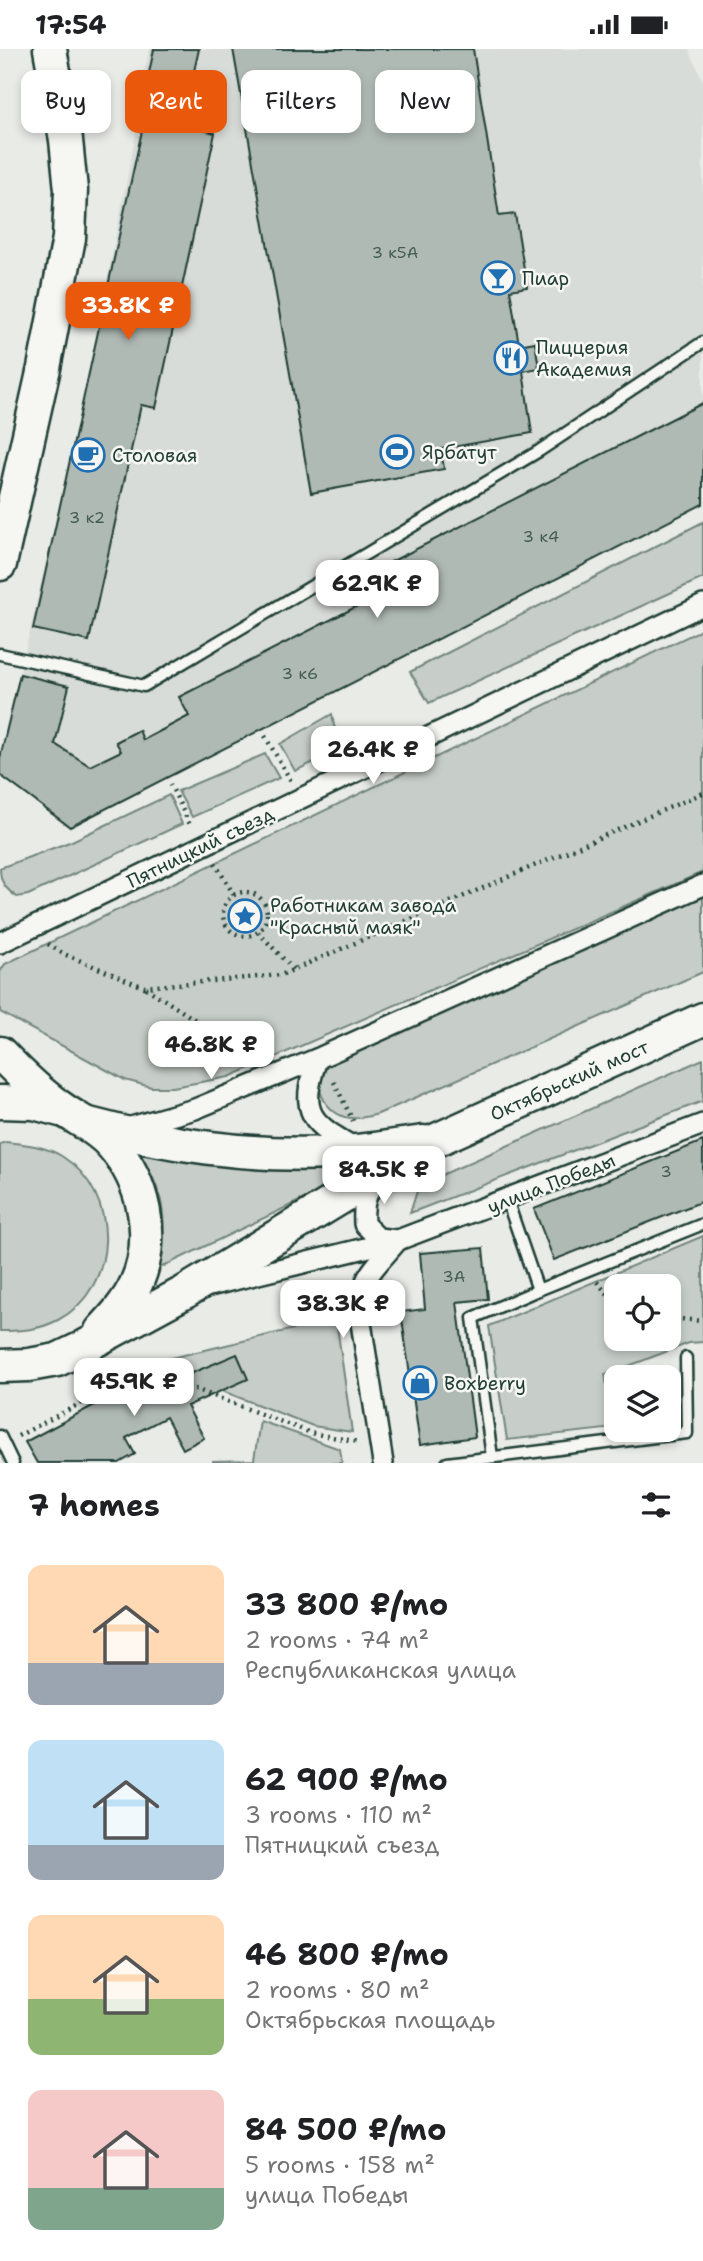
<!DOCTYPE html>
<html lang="en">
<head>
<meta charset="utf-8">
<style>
  body { margin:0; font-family:"Shantell Sans",sans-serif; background:#f2f2f2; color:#202124; height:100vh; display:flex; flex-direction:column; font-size:26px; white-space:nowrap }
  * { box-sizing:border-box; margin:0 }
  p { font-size:23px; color:#757577 }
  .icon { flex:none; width:38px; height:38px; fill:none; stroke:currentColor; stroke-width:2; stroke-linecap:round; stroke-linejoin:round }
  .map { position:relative; height:1414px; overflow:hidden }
  .details { display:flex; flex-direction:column; background:#fff; flex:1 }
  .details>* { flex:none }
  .guide { position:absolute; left:21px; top:21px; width:662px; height:63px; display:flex; gap:14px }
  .controls { position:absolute; left:604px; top:1225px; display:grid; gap:14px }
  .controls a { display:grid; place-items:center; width:77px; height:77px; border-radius:14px; background:#fff; box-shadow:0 4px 10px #0003; font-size:35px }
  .price { position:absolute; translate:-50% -60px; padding:0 16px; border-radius:14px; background:#fff; color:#222; font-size:23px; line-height:46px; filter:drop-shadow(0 2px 4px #0008) }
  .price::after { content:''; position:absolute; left:50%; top:42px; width:21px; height:16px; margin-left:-10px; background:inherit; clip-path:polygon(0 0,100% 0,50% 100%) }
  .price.active { background:#ea580c; color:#fff }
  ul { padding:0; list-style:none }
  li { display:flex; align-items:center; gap:21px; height:175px; padding:0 28px }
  li span { display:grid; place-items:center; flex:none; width:196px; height:140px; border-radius:14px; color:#555 }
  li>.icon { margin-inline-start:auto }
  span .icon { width:84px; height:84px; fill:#fffc; stroke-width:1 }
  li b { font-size:30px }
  h2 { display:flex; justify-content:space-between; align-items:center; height:84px; padding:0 28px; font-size:30px }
  .tag { padding:0 24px; border-radius:14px; background:#fff; box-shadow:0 4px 10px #0003; font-size:24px; line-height:63px }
  .tag.active { background:#ea580c; color:#fff }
  .status { display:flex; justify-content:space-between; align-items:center; height:49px; padding:0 35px; background:#fff; direction:ltr }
  .status svg { height:19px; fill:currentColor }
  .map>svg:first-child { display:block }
  .built { fill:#d8dcd8 }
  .green { fill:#c7cec9; stroke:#73867e; stroke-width:2; fill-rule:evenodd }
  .building { fill:#b0bab5; stroke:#1f3d34; stroke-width:2 }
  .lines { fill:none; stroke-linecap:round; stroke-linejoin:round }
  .lane-casing { stroke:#1f3d34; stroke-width:15 }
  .street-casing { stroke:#1f3d34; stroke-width:24 }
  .primary-casing { stroke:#1f3d34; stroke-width:37 }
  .path { stroke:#1f3d34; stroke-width:4.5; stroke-dasharray:2 5; stroke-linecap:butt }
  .lane { stroke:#f6f6f2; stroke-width:10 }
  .street { stroke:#f6f6f2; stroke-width:19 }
  .primary { stroke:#f6f6f2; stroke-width:32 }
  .labels { text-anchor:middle; stroke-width:5; stroke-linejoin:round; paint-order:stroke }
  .number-label { font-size:16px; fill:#435c54 }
  .poi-label { font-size:19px; fill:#1f3d34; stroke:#f6f6f2; text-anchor:start }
  .street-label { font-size:19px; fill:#1f3d34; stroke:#f6f6f2 }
</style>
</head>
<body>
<div class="status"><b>17:54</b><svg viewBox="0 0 49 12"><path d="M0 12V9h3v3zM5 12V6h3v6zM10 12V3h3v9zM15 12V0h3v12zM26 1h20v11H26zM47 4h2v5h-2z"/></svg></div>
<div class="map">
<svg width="703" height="1414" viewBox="0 0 703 1414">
  <rect width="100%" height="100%" fill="#e9ebe7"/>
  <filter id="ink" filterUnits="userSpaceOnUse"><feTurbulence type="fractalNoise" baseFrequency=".0143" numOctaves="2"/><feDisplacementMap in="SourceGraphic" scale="14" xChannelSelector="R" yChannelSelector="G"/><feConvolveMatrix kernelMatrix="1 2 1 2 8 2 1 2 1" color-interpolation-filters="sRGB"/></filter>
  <g filter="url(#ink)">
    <!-- built -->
    <polygon class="built" points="150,0 689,0 703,32 703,451 69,779 0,727 0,702 30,582 85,344 140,64 133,62"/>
    <!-- green -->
    <g class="green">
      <polygon points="703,473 703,529 429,654 410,623"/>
      <polygon points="703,580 703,823 229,1028 173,1038 151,1038 125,1031 0,963 0,923 5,915"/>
      <polygon points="332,665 334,677 343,692 353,695 295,722 280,695"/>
      <polygon points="265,705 279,729 192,768 178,742"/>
      <path d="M169,746L182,775L28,846L17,848C6,840 0,834 0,819L72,792Z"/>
      <path d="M703,848V923L378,1065C370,1067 360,1070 351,1069C333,1068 316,1048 321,1030C323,1024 328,1016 331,1010Z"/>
      <polygon points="703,1010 703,1052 410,1164 419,1136"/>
      <path d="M6,1093C25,1095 46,1097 63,1108C121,1145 119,1239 58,1271C39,1281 21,1282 0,1282V1095Z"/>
      <path d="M140,1105C207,1115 276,1130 343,1115L350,1119L347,1129L158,1220C168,1174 166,1146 140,1105Z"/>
      <path d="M703,1187V1293L689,1294L605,1326L615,1379L507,1391L489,1277ZM616,1237H668V1290H616Z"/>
      <polygon points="336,1270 352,1383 313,1377 150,1314"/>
      <polygon points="260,1372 340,1400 342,1414 213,1414 213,1412 254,1411"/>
    </g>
    <!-- building -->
    <g class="building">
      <polygon points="154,0 199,0 182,76 215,84 156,359 141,356 89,592 33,580 145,68 140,67"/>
      <polygon points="233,0 473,0 499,167 515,165 527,238 510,241 519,296 535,293 539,319 523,322 532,384 441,400 444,420 311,444"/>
      <polygon points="703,354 703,455 70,778 0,726 0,709 20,625 69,637 55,695 90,717 121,702 116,693 139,681 143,691 189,667 179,648 391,540 379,519"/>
      <polygon points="703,1092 703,1152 554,1211 534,1160"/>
      <polygon points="483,1199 488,1250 457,1253 475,1388 420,1396 401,1263 425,1260 420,1204"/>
      <polygon points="237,1305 248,1330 187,1357 204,1389 183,1400 166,1368 126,1389 135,1405 119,1414 37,1414 25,1393 128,1338 135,1352 173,1332"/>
    </g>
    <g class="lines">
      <defs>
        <g id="lane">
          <polyline points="0,605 144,637 539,402 703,293"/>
          <polyline points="507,1151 538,1241 703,1175"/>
          <polyline points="0,1387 13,1414"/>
          <polyline points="492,1408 473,1269 538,1241"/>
          <polyline points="447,1414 687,1384 686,1309"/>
        </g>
        <g id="street">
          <polyline points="0,894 703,556"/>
          <path d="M317,1010C298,1066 311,1074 359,1101"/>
          <polyline points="124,1080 195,1060 321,1008 703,836"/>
          <path d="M376,1132C364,1146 363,1158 364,1175L378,1189L397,1191"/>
          <polyline points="209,1237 398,1191 703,1075"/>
          <path d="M383,1414L359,1261C362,1225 376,1218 398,1191"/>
        </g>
        <g id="primary">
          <polyline points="0,515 44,319 69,189 71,141 66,91 50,0"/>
          <path d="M0,1004C20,1025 40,1045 64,1061C80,1072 98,1080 111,1095C144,1132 157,1189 136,1235C128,1253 114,1268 101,1282"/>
          <polyline points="0,1053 34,1054 60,1061"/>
          <path d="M89,1075C166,1096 252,1108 332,1104C362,1103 393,1097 423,1093"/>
          <polyline points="0,1317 29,1316 57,1311 78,1301 185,1243 434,1092 703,970"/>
        </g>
      </defs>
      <!-- lane casing -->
      <use href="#lane" class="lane-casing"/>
      <!-- street casing -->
      <use href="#street" class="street-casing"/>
      <!-- primary casing -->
      <use href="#primary" class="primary-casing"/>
      <!-- path -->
      <g class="path">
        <polyline points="265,687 291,732"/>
        <polyline points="170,735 191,778"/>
        <polyline points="215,814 234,846"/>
        <circle cx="245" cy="865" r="22"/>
        <polyline points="258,883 293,920"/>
        <polyline points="48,895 64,905 144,938 281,926 703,744"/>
        <polyline points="146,939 259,1012"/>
        <polyline points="334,1033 353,1072"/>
        <polyline points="597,1233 616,1254"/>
        <polyline points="668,1269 703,1272"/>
        <polyline points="18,1387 145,1321 311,1384 359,1393"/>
      </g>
      <!-- lane -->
      <use href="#lane" class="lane"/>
      <!-- street -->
      <use href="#street" class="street"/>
      <!-- primary -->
      <use href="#primary" class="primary"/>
    </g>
  </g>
  <!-- icons -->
  <defs>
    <symbol id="bar-ring" viewBox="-11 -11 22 22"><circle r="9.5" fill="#f6f6f2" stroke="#1f6fb2" stroke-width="1.5"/><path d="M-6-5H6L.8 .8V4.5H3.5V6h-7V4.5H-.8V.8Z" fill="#1f6fb2"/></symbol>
    <symbol id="restaurant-ring" viewBox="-11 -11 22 22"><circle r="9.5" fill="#f6f6f2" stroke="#1f6fb2" stroke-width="1.5"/><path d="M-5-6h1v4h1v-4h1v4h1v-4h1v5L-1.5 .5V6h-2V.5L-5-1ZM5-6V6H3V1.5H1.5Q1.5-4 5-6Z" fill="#1f6fb2"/></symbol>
    <symbol id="stadium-ring" viewBox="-11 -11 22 22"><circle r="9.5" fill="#f6f6f2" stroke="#1f6fb2" stroke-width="1.5"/><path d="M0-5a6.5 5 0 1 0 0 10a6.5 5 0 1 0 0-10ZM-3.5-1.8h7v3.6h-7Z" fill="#1f6fb2"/></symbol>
    <symbol id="cafe-ring" viewBox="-11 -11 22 22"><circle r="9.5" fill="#f6f6f2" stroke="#1f6fb2" stroke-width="1.5"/><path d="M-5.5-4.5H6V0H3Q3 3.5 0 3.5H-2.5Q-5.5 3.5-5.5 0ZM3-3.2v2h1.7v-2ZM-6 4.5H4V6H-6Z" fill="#1f6fb2"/></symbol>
    <symbol id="sight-ring" viewBox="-11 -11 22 22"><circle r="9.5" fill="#f6f6f2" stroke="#1f6fb2" stroke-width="1.5"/><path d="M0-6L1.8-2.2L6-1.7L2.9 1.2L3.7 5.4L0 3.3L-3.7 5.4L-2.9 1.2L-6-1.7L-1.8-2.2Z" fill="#1f6fb2"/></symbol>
    <symbol id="shop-ring" viewBox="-11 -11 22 22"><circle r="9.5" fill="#f6f6f2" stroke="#1f6fb2" stroke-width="1.5"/><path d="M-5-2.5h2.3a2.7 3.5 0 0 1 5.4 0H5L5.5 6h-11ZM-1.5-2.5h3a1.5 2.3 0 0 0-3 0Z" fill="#1f6fb2"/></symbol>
  </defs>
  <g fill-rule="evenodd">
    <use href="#bar-ring" x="479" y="210" width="38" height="38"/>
    <use href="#restaurant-ring" x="492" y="290" width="38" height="38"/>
    <use href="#stadium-ring" x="378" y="384" width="38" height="38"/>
    <use href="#cafe-ring" x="69" y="387" width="38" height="38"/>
    <use href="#sight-ring" x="226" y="848" width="38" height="38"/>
    <use href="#shop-ring" x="401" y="1315" width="38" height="38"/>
  </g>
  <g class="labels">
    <!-- number labels -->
    <g class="number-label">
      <text x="395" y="209">3 к5А</text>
      <text x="87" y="474">3 к2</text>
      <text x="541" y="493">3 к4</text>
      <text x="300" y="630">3 к6</text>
      <text x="666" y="1128">3</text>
      <text x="454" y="1233">3А</text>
    </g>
    <!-- poi labels -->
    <g class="poi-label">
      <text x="522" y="236">Пиар</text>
      <text x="536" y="305">Пиццерия<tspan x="536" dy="22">Академия</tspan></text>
      <text x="422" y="410">Ярбатут</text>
      <text x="112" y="413">Столовая</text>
      <text x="270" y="863">Работникам завода<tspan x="270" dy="22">"Красный маяк"</tspan></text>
      <text x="444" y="1341">Boxberry</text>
    </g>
    <!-- street labels -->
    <g class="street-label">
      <text transform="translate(200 798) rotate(-26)" y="7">Пятницкий съезд</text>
      <text transform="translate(569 1031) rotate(-24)" y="7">Октябрьский мост</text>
      <text transform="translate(551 1134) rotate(-21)" y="7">улица Победы</text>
    </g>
  </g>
</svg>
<div class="controls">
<a><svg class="icon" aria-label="locate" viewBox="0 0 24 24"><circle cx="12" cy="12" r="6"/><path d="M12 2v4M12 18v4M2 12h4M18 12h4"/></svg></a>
<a><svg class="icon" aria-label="layers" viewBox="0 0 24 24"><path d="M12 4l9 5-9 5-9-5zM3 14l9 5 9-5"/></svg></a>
</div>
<b class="price active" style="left:128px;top:293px">33.8K ₽</b>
<b class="price" style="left:377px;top:571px">62.9K ₽</b>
<b class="price" style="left:373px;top:737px">26.4K ₽</b>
<b class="price" style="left:211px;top:1032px">46.8K ₽</b>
<b class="price" style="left:384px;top:1157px">84.5K ₽</b>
<b class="price" style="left:343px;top:1291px">38.3K ₽</b>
<b class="price" style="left:134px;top:1369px">45.9K ₽</b>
<div class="guide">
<a class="tag">Buy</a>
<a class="tag active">Rent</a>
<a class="tag">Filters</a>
<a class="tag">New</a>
</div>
</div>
<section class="details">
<h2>7 homes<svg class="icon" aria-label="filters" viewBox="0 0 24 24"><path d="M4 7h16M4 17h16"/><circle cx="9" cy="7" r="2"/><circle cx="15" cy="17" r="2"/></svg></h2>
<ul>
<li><span style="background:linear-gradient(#ffd9b3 70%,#9aa5b1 0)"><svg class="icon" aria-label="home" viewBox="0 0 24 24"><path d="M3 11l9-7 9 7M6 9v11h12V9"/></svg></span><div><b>33 800 ₽/mo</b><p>2 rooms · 74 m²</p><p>Республиканская улица</p></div></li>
<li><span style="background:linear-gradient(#bfe0f5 75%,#9aa5b1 0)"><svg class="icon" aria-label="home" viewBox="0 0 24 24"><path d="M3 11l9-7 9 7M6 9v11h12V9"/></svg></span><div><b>62 900 ₽/mo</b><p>3 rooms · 110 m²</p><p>Пятницкий съезд</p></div></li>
<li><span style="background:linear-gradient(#ffd9b3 60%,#8fb573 0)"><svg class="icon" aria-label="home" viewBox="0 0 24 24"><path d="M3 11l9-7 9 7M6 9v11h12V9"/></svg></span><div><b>46 800 ₽/mo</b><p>2 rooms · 80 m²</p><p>Октябрьская площадь</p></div></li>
<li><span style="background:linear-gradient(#f6c9c9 70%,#7fa58c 0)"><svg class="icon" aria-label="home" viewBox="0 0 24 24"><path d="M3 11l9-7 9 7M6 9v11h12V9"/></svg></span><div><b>84 500 ₽/mo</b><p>5 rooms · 158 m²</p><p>улица Победы</p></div></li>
</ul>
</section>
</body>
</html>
